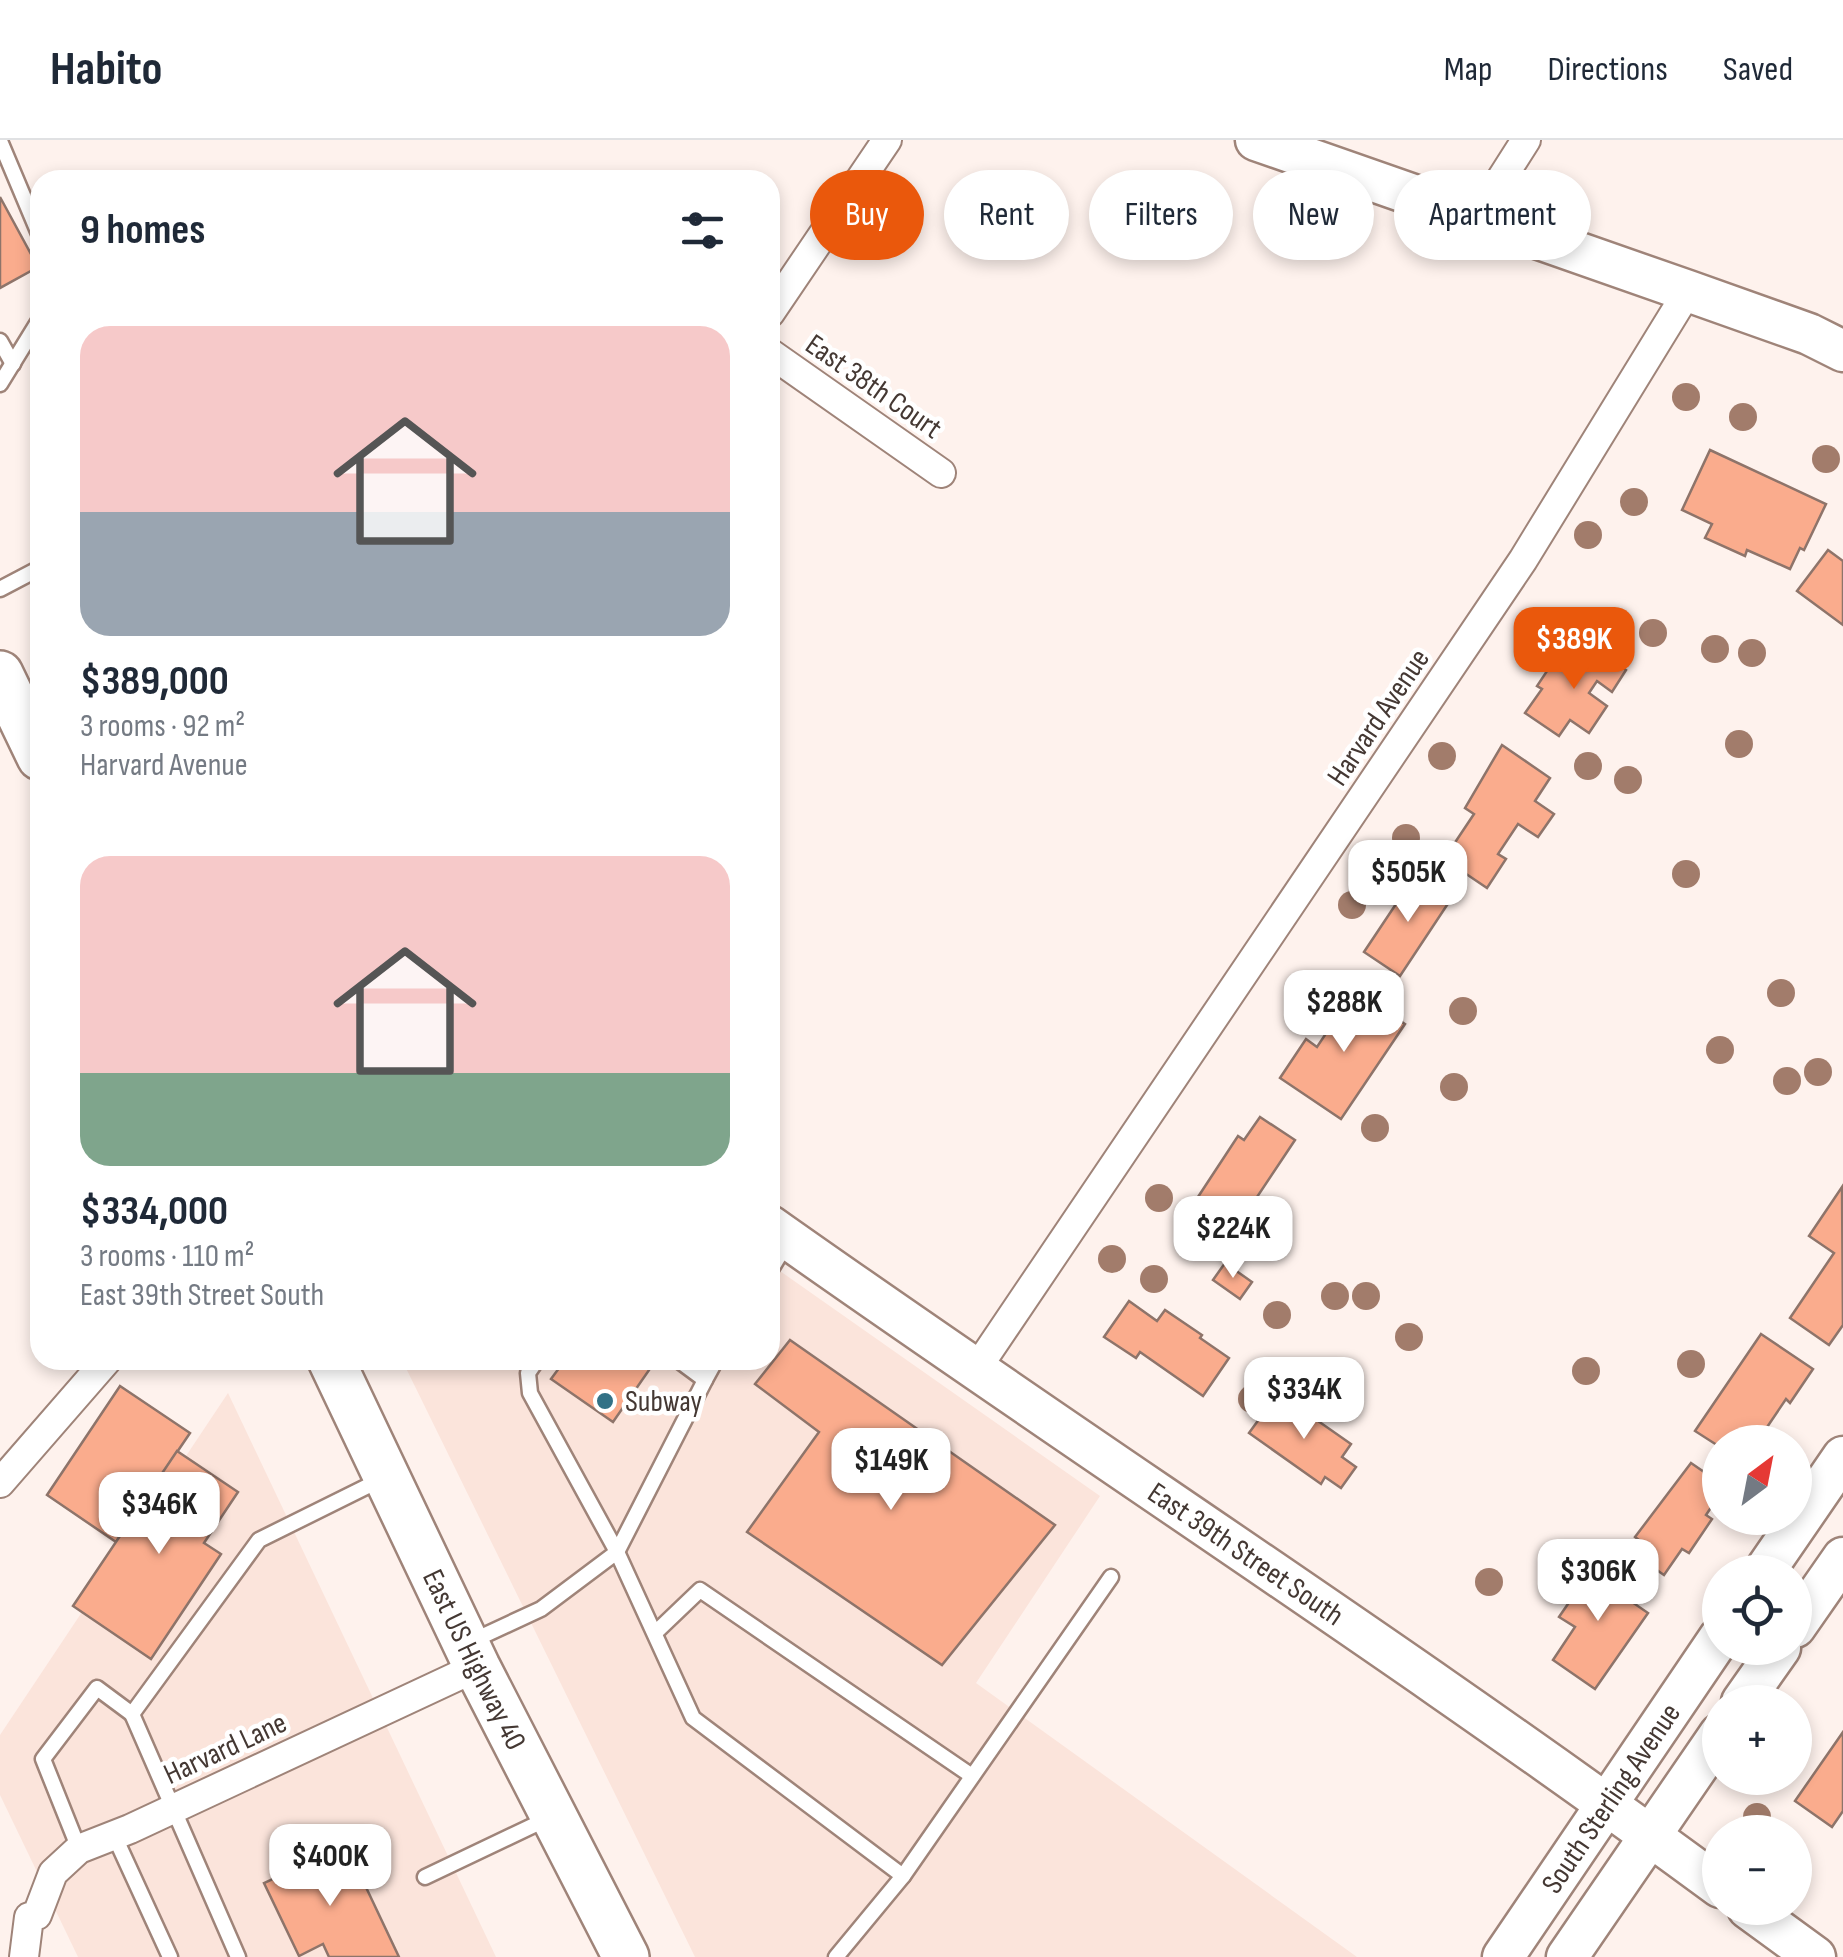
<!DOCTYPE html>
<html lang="en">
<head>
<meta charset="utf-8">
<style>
  body { margin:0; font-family:"Sofia Sans Condensed",sans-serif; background:#f6f6f7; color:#1f2937; height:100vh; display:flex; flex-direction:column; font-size:38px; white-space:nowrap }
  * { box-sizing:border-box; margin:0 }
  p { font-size:32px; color:#747a83 }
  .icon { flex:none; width:55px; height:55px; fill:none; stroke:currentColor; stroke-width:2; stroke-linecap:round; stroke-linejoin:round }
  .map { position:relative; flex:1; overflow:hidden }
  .panel { position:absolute; left:30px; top:30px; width:750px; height:1200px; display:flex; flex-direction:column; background:#fff; border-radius:30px; box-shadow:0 5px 15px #0003 }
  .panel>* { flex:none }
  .hud { position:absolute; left:810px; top:30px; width:882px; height:90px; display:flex; gap:20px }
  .needle { width:65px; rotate:32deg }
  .controls { position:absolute; left:1702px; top:1285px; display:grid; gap:20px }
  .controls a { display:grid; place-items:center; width:110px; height:110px; border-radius:50%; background:#fff; box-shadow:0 5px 15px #0003; font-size:50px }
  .price { position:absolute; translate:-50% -85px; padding:0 22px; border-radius:20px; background:#fff; color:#222; font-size:32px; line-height:65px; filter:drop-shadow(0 2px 5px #0008) }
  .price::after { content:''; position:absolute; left:50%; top:60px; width:30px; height:22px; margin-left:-15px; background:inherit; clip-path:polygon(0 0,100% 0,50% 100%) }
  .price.selected { background:#ea580c; color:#fff }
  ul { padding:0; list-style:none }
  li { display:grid; align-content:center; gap:20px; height:530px; padding:0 50px }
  li span { display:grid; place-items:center; height:310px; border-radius:30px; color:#555 }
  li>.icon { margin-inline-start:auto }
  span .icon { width:180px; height:180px; fill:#fffc; stroke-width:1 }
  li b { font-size:42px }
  h2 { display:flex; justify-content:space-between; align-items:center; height:120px; padding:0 50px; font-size:42px }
  .chip { padding:0 35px; border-radius:45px; background:#fff; box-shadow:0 5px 15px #0003; font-size:35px; line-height:90px }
  .chip.selected { background:#ea580c; color:#fff }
  header { display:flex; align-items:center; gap:60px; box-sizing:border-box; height:140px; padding:0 50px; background:#fff; border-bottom:2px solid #e0e1e3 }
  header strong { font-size:48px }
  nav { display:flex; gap:55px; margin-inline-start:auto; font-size:35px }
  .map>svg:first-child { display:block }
  .built { fill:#fbe4db }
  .building { fill:#faac8d; stroke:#8e746a; stroke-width:2.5 }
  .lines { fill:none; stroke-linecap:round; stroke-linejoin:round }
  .lane-casing { stroke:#9f8479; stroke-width:19 }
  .street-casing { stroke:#9f8479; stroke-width:32 }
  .secondary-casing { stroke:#9f8479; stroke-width:45 }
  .primary-casing { stroke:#9f8479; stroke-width:50 }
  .lane { stroke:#fff; stroke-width:14 }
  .street { stroke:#fff; stroke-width:28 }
  .secondary { stroke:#fff; stroke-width:40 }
  .primary { stroke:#fff; stroke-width:45 }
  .tree { fill:#a27c6b }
  .poi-dot { fill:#327186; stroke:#fff; stroke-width:4 }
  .labels { text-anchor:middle; stroke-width:9; stroke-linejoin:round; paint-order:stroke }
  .street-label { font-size:30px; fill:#443833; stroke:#fff }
  .poi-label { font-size:30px; fill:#443833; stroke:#fff; text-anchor:start }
</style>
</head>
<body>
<header>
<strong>Habito</strong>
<nav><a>Map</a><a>Directions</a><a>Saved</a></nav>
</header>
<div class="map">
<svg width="1843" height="1817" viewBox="0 0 1843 1817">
  <rect width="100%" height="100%" fill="#fef2ed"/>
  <!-- built -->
  <g class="built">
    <polygon points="770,1124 1100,1356 976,1543 1357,1817 695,1817 402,1220 770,1220"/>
    <polygon points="228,1253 496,1817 78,1817 0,1655 0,1595"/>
  </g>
  <!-- building -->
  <g class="building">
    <polygon points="0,57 38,127 0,148"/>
    <polygon points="1710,310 1826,364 1804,410 1800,408 1790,429 1747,410 1745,416 1705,398 1712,384 1682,370"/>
    <polygon points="1828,410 1843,421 1843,485 1797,451"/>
    <polygon points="1593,508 1626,530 1612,552 1597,541 1589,553 1607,566 1589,593 1570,580 1559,596 1525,573 1542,549 1537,546 1559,513 1580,527"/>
    <polygon points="1502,605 1550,638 1535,661 1554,674 1538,697 1518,684 1498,714 1506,719 1487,748 1444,719 1474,674 1465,668"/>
    <polygon points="1416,734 1451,759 1400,836 1364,812"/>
    <polygon points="1355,850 1405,884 1341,979 1280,938 1306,899 1317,907"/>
    <polygon points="1260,977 1295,1000 1253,1063 1260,1069 1244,1093 1196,1060 1238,996 1244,1000"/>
    <polygon points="1842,1047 1843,1185 1829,1205 1790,1178 1834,1113 1809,1096"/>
    <polygon points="1225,1123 1252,1142 1240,1159 1213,1140"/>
    <polygon points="1129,1161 1157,1181 1165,1170 1202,1195 1200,1198 1229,1218 1203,1256 1140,1212 1136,1218 1104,1197"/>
    <polygon points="1761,1194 1813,1229 1790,1263 1786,1259 1757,1302 1720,1302 1720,1307 1695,1291"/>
    <polygon points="790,1200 1055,1385 942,1525 747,1392 819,1292 755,1244"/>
    <polygon points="565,1220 656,1220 613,1282 551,1239"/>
    <polygon points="120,1246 190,1293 116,1402 47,1355"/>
    <polygon points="1278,1253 1351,1304 1342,1317 1356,1327 1341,1348 1325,1337 1321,1344 1249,1293"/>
    <polygon points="177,1311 238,1352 204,1403 221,1414 151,1519 73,1466"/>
    <polygon points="1691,1323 1720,1343 1720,1354 1706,1375 1712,1379 1689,1413 1682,1409 1664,1435 1631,1412 1639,1400 1635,1397"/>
    <polygon points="1601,1416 1627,1434 1616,1451 1648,1473 1595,1549 1553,1520 1575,1487 1559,1477"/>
    <polygon points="1843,1592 1843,1671 1832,1687 1795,1661"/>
    <polygon points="346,1705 399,1817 329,1817 323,1804 299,1816 264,1743"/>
  </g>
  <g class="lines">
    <defs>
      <g id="lane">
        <polyline points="0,1 40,96"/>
        <polyline points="0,201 13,224"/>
        <polyline points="0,244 40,179"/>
        <polyline points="0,449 40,428"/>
        <polyline points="770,1131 788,1101"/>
        <polyline points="537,1220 528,1233 530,1253 617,1412 693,1578 903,1736 836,1817"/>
        <polyline points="705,1240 716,1220"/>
        <polyline points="655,1493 700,1450 972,1636"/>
        <polyline points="472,1501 541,1469 617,1412 705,1240 678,1220"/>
        <polyline points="114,1695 170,1817"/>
        <polyline points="79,1709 43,1619 97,1548 132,1574"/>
        <polyline points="903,1736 1111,1437"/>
        <polyline points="425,1737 549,1678"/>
        <polyline points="238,1817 132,1574 259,1400 382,1339"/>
      </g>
      <g id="street">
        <polyline points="1477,77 1526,0"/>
        <polyline points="770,173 887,0"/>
        <polyline points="770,213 941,333"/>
        <polyline points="975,1231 1523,420 1688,151"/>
        <polyline points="0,1343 107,1220"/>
        <polyline points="24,1817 29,1777 37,1775 53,1733 79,1709 130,1689 477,1527"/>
      </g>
      <g id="secondary">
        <polyline points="1256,0 1688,151 1809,194 1843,211"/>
        <path id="s1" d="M770,1086C1085,1309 1410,1518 1720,1747"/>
        <polyline points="1764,1432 1843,1317"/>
        <polyline points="1795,1487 1843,1418"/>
        <polyline points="1742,1562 1780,1508"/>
        <polyline points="1748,1768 1815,1817"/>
        <path id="s2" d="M1503,1817L1720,1497"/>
        <polyline points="1567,1817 1720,1594"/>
      </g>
      <g id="primary">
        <polyline points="0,534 40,617"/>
        <path id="s3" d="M331,1220L477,1527L626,1817"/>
      </g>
    </defs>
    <!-- lane casing -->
    <use href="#lane" class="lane-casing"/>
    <!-- street casing -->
    <use href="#street" class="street-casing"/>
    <!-- secondary casing -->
    <use href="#secondary" class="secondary-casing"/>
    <!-- primary casing -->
    <use href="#primary" class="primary-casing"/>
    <!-- lane -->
    <use href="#lane" class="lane"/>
    <!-- street -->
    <use href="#street" class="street"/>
    <!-- secondary -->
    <use href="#secondary" class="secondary"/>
    <!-- primary -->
    <use href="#primary" class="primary"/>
  </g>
  <!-- trees -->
  <g class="tree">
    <circle cx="1686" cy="257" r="14"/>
    <circle cx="1743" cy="277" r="14"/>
    <circle cx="1826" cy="319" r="14"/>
    <circle cx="1634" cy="362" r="14"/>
    <circle cx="1588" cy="395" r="14"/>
    <circle cx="1653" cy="493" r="14"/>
    <circle cx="1715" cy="509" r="14"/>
    <circle cx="1752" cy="513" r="14"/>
    <circle cx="1739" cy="604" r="14"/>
    <circle cx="1442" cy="616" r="14"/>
    <circle cx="1588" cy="626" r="14"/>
    <circle cx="1628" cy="640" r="14"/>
    <circle cx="1406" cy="698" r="14"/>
    <circle cx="1686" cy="734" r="14"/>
    <circle cx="1352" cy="765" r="14"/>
    <circle cx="1781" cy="853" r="14"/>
    <circle cx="1463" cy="871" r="14"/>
    <circle cx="1720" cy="910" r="14"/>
    <circle cx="1818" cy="932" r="14"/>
    <circle cx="1787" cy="941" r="14"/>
    <circle cx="1454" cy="947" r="14"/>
    <circle cx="1375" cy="988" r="14"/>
    <circle cx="1159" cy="1058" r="14"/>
    <circle cx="1112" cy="1119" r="14"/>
    <circle cx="1154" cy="1139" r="14"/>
    <circle cx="1335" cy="1156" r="14"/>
    <circle cx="1366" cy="1156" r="14"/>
    <circle cx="1277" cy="1175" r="14"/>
    <circle cx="1409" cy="1197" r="14"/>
    <circle cx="1691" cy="1224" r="14"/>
    <circle cx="1586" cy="1231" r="14"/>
    <circle cx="1252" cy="1259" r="14"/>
    <circle cx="1489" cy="1442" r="14"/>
    <circle cx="1757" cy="1677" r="14"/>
  </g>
  <!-- markers -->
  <circle class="poi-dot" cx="605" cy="1261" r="10"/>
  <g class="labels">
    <!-- street labels -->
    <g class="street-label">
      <text transform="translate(874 246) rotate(35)" y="10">East 38th Court</text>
      <text transform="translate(1378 577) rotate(-56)" y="10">Harvard Avenue</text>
      <text dy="10" stroke="none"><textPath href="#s1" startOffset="578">East 39th Street South</textPath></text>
      <text dy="10" stroke="none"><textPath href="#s3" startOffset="332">East US Highway 40</textPath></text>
      <text transform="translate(225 1608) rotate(-25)" y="10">Harvard Lane</text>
      <text dy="10" stroke="none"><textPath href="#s2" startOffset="192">South Sterling Avenue</textPath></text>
    </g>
    <!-- poi labels -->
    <g class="poi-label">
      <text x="625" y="1271">Subway</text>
    </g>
  </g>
</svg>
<div class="controls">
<a><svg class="needle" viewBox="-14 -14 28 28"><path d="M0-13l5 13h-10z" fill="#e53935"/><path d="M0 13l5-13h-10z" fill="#747a83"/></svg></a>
<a><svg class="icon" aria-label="locate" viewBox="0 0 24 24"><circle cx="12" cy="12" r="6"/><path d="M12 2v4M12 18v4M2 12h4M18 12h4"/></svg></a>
<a>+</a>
<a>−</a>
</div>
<b class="price selected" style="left:1574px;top:552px">$389K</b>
<b class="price" style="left:1408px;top:785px">$505K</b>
<b class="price" style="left:1344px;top:915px">$288K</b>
<b class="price" style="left:1233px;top:1141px">$224K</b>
<b class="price" style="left:1304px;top:1302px">$334K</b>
<b class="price" style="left:891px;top:1373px">$149K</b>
<b class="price" style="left:159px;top:1417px">$346K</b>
<b class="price" style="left:1598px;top:1484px">$306K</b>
<b class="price" style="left:330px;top:1769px">$400K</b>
<div class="hud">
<a class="chip selected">Buy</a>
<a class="chip">Rent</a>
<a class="chip">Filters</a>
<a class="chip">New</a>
<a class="chip">Apartment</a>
</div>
<section class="panel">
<h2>9 homes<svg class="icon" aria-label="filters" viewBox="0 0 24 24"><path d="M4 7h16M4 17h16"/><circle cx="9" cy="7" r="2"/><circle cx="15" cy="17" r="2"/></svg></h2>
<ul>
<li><span style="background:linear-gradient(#f6c9c9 60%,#9aa5b1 0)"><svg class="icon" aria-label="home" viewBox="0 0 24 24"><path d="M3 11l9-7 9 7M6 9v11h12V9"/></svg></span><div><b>$389,000</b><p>3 rooms · 92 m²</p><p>Harvard Avenue</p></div></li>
<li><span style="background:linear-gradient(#f6c9c9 70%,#7fa58c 0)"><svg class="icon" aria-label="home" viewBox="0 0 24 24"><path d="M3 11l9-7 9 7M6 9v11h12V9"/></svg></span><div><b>$334,000</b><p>3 rooms · 110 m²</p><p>East 39th Street South</p></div></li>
</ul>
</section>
</div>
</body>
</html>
